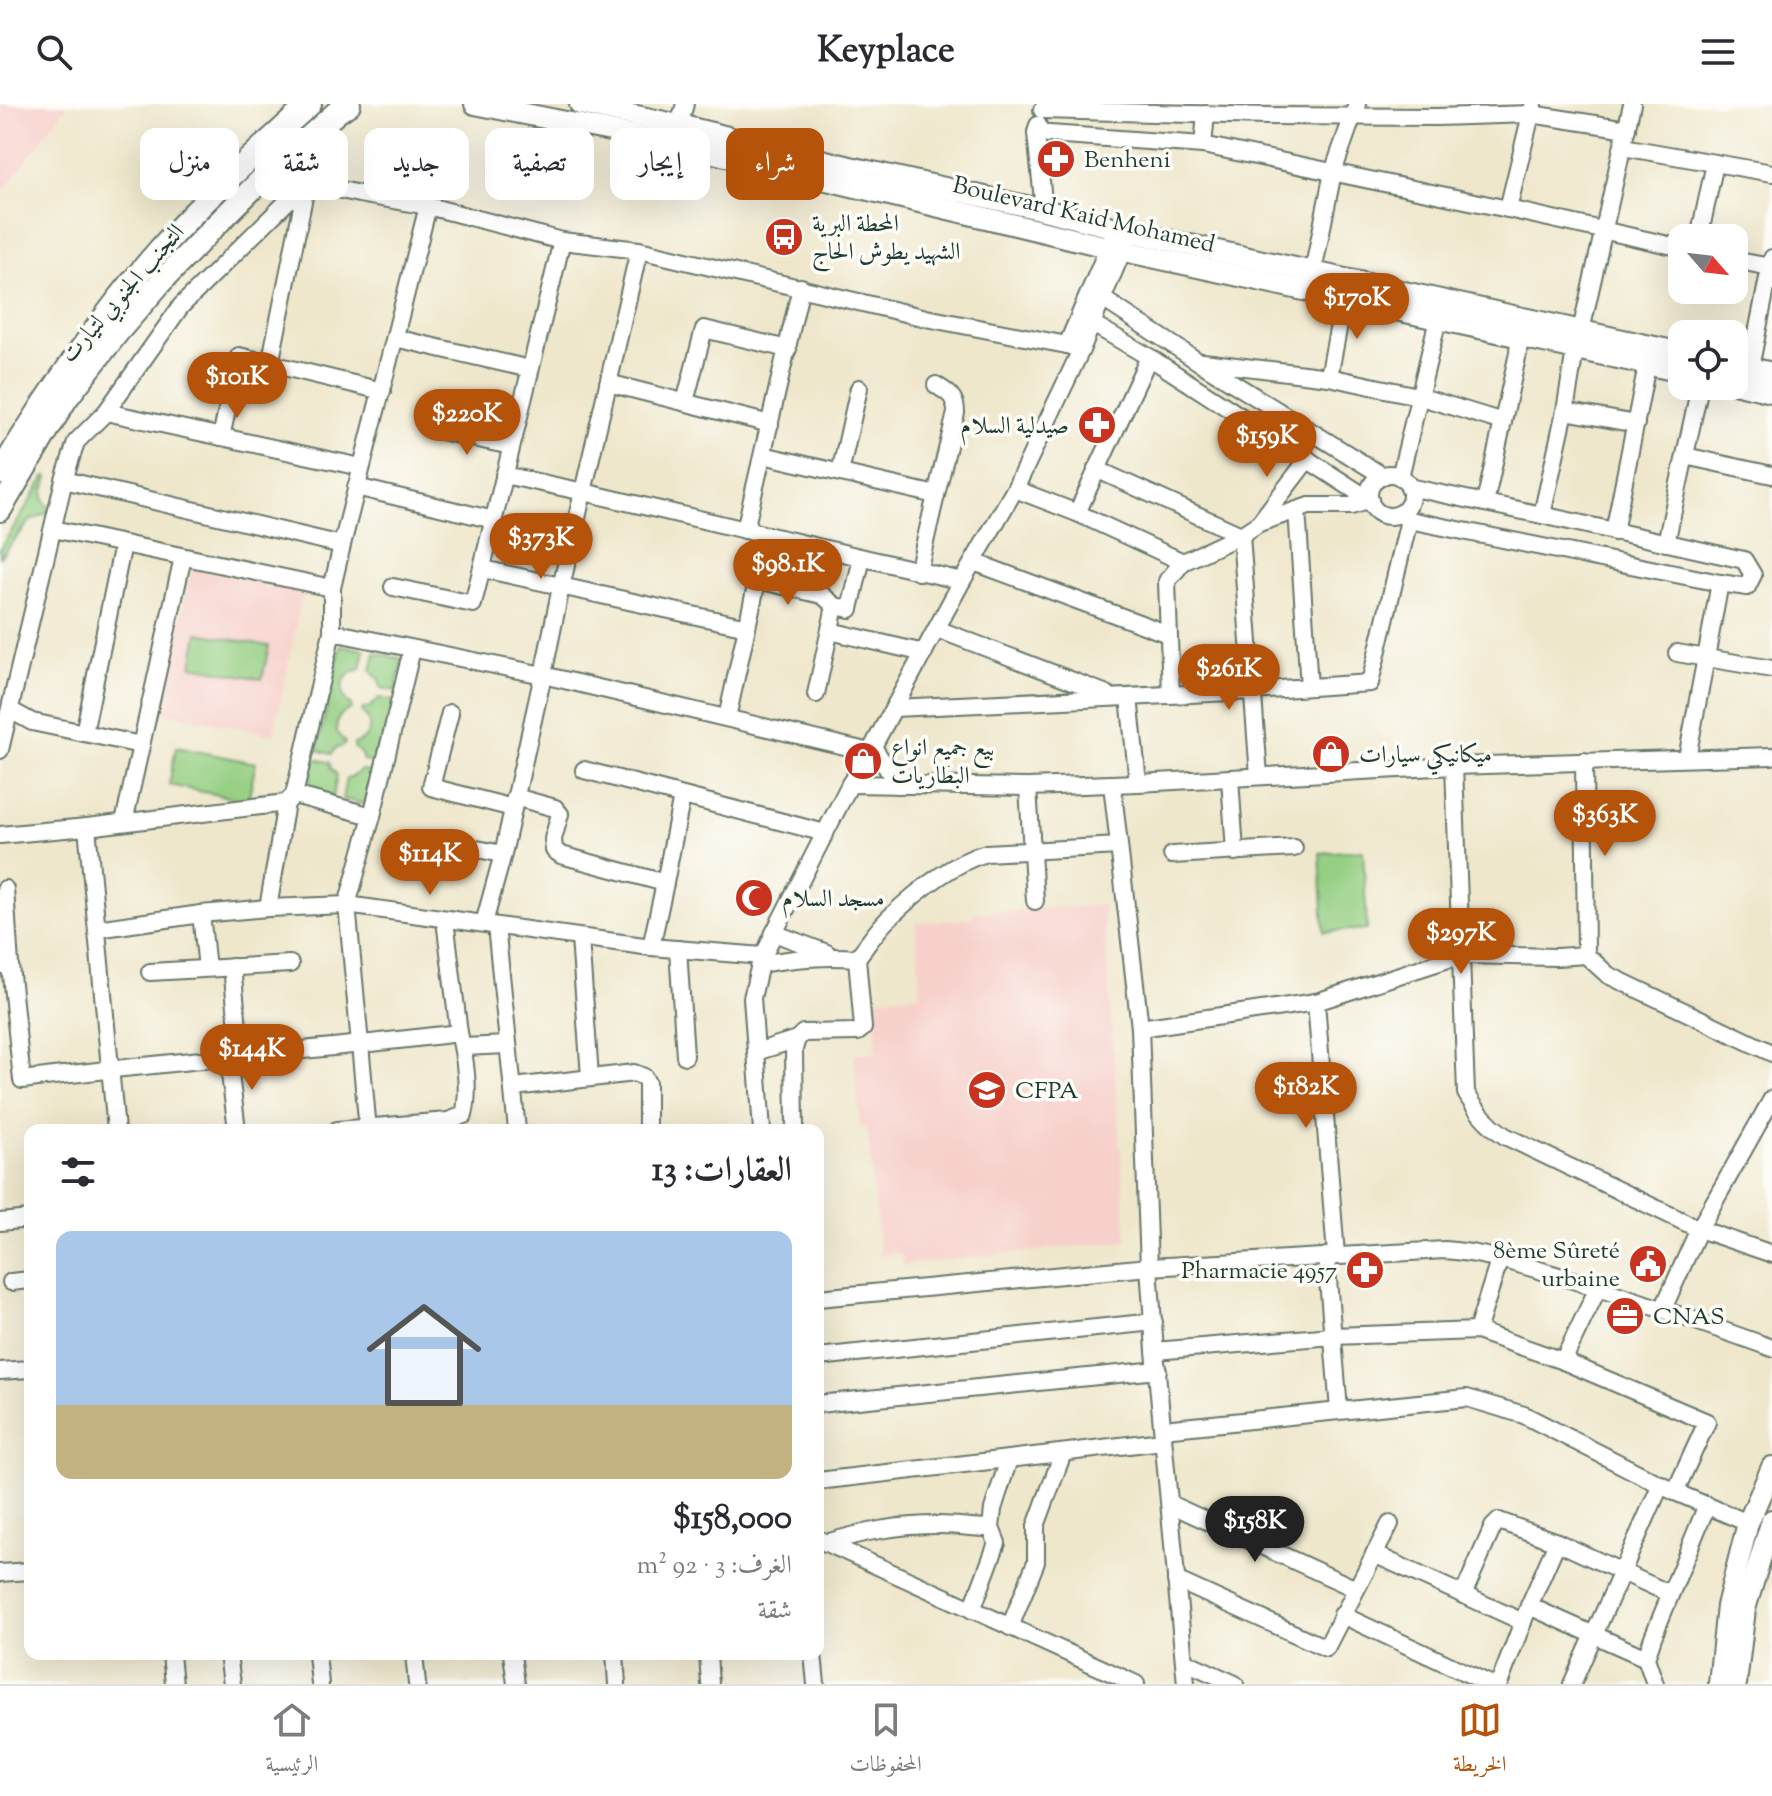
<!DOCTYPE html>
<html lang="ar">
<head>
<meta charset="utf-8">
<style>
  body { margin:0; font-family:"Sorts Mill Goudy",Amiri,serif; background:#f2f2f3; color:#2b2b33; direction:rtl; height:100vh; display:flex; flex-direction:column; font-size:30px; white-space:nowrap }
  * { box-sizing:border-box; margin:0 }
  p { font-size:26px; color:#7c7c81 }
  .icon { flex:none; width:44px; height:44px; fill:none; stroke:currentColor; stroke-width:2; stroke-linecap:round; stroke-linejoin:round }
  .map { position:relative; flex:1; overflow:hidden; direction:ltr }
  .panel { position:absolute; left:24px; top:1020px; width:800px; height:536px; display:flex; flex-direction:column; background:#fff; border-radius:16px; box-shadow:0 8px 32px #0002; direction:rtl }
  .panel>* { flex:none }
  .top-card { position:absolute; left:24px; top:24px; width:800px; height:72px; direction:rtl; display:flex; gap:16px }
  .needle { width:52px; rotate:118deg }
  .controls { position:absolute; left:1668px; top:120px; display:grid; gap:16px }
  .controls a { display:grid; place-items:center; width:80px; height:80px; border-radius:16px; background:#fff; box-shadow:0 8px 32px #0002; font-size:40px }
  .price { position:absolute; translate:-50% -68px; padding:0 18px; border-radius:28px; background:#b45309; color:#fff; font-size:26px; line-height:52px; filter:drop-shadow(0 2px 4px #0008) }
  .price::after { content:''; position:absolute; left:50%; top:48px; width:24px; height:18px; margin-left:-12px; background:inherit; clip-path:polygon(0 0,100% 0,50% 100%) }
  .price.active { background:#222; color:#fff }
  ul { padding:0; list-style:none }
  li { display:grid; align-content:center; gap:16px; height:424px; padding:0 32px }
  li+li { border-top:2px solid #e1e1e2 }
  li span { display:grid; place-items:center; height:248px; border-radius:16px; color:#555 }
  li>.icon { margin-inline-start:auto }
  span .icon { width:144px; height:144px; fill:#fffc; stroke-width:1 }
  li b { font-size:34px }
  h2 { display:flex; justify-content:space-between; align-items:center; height:96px; padding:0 32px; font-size:34px }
  .pill { padding:0 28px; border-radius:16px; background:#fff; box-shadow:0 8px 32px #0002; font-size:28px; line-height:72px }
  .pill.active { background:#b45309; color:#fff }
  header { display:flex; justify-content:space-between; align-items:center; height:104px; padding:0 32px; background:#fff; font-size:36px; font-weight:700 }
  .tab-bar { display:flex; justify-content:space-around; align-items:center; height:112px; border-top:2px solid #e1e1e2; background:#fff; font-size:22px; color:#7c7c81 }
  .tab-bar a { display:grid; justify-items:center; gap:4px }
  .tab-bar .active { color:#b45309 }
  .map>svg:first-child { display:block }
  .built { fill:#f7d0cb }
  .green { fill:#95cf83; stroke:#5a865c; stroke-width:2 }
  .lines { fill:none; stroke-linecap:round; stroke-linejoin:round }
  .minor-casing { stroke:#687869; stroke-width:20 }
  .major-casing { stroke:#687869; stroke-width:24 }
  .highway-casing { stroke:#687869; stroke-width:26 }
  .minor { stroke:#fff; stroke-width:16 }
  .major { stroke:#fff; stroke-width:20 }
  .highway { stroke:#fff; stroke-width:22 }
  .labels { text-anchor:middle; stroke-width:7; stroke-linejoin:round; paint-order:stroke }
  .poi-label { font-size:24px; fill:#1f3d34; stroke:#fdfcf7; text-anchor:start }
  .street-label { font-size:24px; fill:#1f3d34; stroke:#fdfcf7 }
</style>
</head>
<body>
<header><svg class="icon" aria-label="menu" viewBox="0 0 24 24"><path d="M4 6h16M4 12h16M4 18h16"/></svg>Keyplace<svg class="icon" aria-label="search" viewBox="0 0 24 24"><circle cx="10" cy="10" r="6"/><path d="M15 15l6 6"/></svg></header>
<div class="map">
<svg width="1772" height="1580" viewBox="0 0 1772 1580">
  <rect width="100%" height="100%" fill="#fdfcf7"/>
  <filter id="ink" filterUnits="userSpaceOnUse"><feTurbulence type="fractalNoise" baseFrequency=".0125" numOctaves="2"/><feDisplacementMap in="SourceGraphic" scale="16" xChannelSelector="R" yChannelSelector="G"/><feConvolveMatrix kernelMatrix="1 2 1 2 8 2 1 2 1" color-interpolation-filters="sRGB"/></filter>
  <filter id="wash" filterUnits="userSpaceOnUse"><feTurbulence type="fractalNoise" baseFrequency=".006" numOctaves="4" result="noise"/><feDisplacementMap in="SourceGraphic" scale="32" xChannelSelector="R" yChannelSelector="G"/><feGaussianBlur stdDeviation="1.8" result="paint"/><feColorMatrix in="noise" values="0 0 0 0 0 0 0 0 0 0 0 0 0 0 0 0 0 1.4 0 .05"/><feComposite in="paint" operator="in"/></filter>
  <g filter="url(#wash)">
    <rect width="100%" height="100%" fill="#efe7cc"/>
    <!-- built -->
    <g class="built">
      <polygon points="0,0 68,0 0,92"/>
      <polygon points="191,464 303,487 274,631 162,608"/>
      <polygon points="1103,801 1127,1137 903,1161 901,1149 880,1152 867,1023 860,1023 854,950 877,948 874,894 921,890 915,819 972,814 974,809"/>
    </g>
    <!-- green -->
    <g class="green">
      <path d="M46,372L48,373C44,388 39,392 50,405L49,408L30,417L0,453V445Z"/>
      <polygon points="198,529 269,542 262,575 192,562"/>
      <path d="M341,541L365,546L361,565C340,570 336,590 352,603L351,605C335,610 331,627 345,638L344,641L335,645L332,650L317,646Z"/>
      <polygon points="375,549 403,555 396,587 381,584 379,576 371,567"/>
      <path d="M379,594L394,597L379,660L363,657L361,650L354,643V640C371,635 374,619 362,608L363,605L370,603Z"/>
      <polygon points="176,643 256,659 248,697 169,681"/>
      <polygon points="315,655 330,658 331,664 337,671 333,693 308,687"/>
      <polygon points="361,666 376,669 368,701 342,695 346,674 353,672"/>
      <polygon points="1363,746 1367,825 1324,828 1320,749"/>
    </g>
  </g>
  <g filter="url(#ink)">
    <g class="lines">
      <defs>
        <g id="minor">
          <polyline points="1042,6 1267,12 1437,13 1531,10 1627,25"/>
          <polyline points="679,21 685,0"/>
          <polyline points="1038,21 1036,29 1044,106"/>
          <polyline points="1036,29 1203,41 1508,105 1682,144"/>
          <polyline points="1203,41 1206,10"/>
          <polyline points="1623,43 1772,69"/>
          <polyline points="1508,105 1533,2"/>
          <polyline points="1699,134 1715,59"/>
          <polyline points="1734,156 1770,163"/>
          <polyline points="1313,168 1333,68 1357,0"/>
          <polyline points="1103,195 1199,258 1383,372"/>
          <polyline points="1093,220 1149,253 1370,396"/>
          <polyline points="1581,227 1632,0"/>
          <polyline points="395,234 530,265"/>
          <polyline points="1067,241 1113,132"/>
          <polyline points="1203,258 1329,273 1418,292 1503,318"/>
          <polyline points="270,260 307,78 359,90 428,102 562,137 639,146 926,214 1067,241 1081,246"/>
          <polyline points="1750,264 1772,154"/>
          <polyline points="1329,273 1344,194"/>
          <polyline points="608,279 770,320"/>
          <path d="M936,281C949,289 956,293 956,309L936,391"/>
          <polyline points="685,298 704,225 788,245"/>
          <polyline points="1565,307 1636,320"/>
          <polyline points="106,308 361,363"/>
          <polyline points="431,325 511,342"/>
          <polyline points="221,333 239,252 382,287"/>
          <polyline points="763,351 936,391 918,468"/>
          <polyline points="1685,352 1772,371"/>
          <polyline points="1096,365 1241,431 1259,672"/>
          <polyline points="840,369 859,284"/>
          <circle cx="1390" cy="391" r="21"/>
          <polyline points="504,371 584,388 962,477"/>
          <polyline points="1400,373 1438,215"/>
          <polyline points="64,376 342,441"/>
          <polyline points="356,383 494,416"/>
          <polyline points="1015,385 1077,409 1183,458"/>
          <polyline points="1485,399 1518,249 1519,232"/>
          <polyline points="1297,406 1309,583"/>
          <polyline points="1077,409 1149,253"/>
          <polyline points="1399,410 1409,416 1720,479 1747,483 1753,471 1744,456 1542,411 1409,383"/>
          <polyline points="1542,411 1565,307 1575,246"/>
          <polyline points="1259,419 1308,355"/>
          <polyline points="53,425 332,484"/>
          <polyline points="745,426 801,183"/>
          <polyline points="1614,428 1647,261"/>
          <polyline points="1666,439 1700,282"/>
          <polyline points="974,458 1168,530"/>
          <polyline points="483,465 747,523"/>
          <polyline points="758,476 822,491 835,502"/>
          <polyline points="393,483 473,500 562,137"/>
          <polyline points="937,525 1107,590"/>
          <polyline points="830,527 924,549"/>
          <polyline points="332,528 543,571 870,648"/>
          <polyline points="1677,549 1772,565"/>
          <polyline points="816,590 835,502 850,505 862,454"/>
          <polyline points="1171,591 1167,477 1183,458 1241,431 1259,419 1309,402 1351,402 1370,396"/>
          <polyline points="1129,593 1138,679"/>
          <polyline points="894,604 1252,587 1370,579 1409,416"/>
          <polyline points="10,606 32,618 141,641"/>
          <polyline points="450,609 431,683 513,704"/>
          <polyline points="727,614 767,432"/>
          <polyline points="84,629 123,440"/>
          <polyline points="873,643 898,681"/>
          <polyline points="0,646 64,376 76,338 106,308 181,202 306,79"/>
          <polyline points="1687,654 1720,479"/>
          <polyline points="1584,657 1586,851"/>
          <path d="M1454,662L1466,989C1476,1007 1487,1020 1505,1032L1699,1125L1663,1205"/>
          <polyline points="584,666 825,729"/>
          <polyline points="1230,674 1235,748"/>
          <polyline points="850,680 1028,683 1138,679 1454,662 1772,652"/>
          <polyline points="1112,680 1140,924 1149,1163 1155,1247 1186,1580"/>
          <polyline points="1028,683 1035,797"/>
          <polyline points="294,691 372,712"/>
          <polyline points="515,693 555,704 560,710 553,735 554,746 561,751 665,779"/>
          <polyline points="124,718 183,453"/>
          <polyline points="0,731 87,723"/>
          <polyline points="1172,751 1294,744"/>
          <polyline points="447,757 451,740 503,750"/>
          <polyline points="5,785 10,861"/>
          <polyline points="268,804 286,699 294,691 332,528 332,484 342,441 428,102"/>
          <polyline points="201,810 207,864"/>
          <polyline points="484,819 503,750 543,571 561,483 639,146"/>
          <polyline points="496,822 517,1026"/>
          <polyline points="97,825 201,810 268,804 347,801 651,843 763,852"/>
          <polyline points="774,829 827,849"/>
          <polyline points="580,834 590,973"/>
          <polyline points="651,843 665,779 682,692"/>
          <polyline points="678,845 685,952"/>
          <path d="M760,860C793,854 824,851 857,854C867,841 877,826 888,815C916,788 950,760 986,749L1119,742"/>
          <path d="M0,861H10L22,976C167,957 313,947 459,929"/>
          <polyline points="232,863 241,953"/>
          <polyline points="150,868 290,860"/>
          <polyline points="1316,898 1336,1151"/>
          <polyline points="1140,924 1316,898 1461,851 1557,853 1586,851 1608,871 1772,949"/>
          <polyline points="463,943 507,941"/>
          <polyline points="756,948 797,935"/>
          <polyline points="228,954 237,1026"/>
          <polyline points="514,983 634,969 644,973 647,979 647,1026"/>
          <polyline points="1772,995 1699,1125 1772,1150"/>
          <polyline points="116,1026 87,723 286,699"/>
          <path d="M337,1026L448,1017L464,1011C470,988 465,952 459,929L445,816"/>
          <polyline points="368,1026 347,801 372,712 412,545"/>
          <polyline points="762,1026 752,894 760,860 774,829 850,680 870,648 962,477 1015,385 1081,246 1127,136"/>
          <polyline points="795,1026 794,945 797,935 803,929 858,928 863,924 857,854"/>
          <polyline points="0,1118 30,1115"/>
          <polyline points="1326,1152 1339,1306"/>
          <polyline points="11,1178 30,1176"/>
          <path d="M818,1194L1149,1163L1445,1146C1488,1149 1528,1163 1569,1175C1638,1196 1705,1220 1772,1244"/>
          <polyline points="1477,1227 1500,1154"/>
          <polyline points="1155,1247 1333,1232 1477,1227 1563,1257 1707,1318 1675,1388"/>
          <polyline points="818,1253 1154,1218"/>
          <polyline points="1563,1257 1598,1184"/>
          <polyline points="0,1267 30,1265"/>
          <polyline points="818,1300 1158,1266"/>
          <polyline points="1163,1325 1467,1294 1524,1311 1675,1388 1748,1419"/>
          <polyline points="818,1377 1163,1337"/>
          <polyline points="1170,1400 1356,1485"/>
          <polyline points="818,1435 1136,1580"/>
          <path d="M826,1439C866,1427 898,1421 939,1421C957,1421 973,1424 991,1424"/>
          <polyline points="1374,1450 1523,1518"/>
          <polyline points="0,1469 30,1467"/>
          <polyline points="1176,1476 1326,1544 1390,1420"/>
          <polyline points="1463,1491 1493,1423 1499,1417 1557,1438 1670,1490"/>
          <polyline points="1529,1502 1646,1554"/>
          <polyline points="972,1506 997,1439 991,1424 993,1405 1009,1355"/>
          <polyline points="1342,1511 1490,1580"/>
          <polyline points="1010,1523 1036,1458 1036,1422 1063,1349"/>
          <polyline points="171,1550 174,1580"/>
          <polyline points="228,1550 232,1580"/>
          <polyline points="317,1550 320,1580"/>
          <polyline points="414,1550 417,1580"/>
          <polyline points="512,1550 516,1580"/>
          <polyline points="615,1550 617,1580"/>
          <polyline points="708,1550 710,1580"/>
          <polyline points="813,1550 816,1580"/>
          <polyline points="1184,1557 1235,1580"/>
          <polyline points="1499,1580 1529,1502 1557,1438"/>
          <polyline points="1572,1580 1661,1380"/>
          <polyline points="1655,1580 1646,1554 1653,1533 1707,1401"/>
        </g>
        <g id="major">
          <polyline points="475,0 676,40 1124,147 1682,268"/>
          <polyline points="580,0 679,21 850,63 1044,106 1140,130 1682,249"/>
          <polyline points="1734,260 1772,269"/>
          <polyline points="1734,279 1772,288"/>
          <polyline points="1719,1580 1727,1502 1748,1419 1772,1363"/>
          <polyline points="1736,1580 1745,1505 1772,1416"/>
        </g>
        <g id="highway">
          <path d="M0,369C48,290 99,214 160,145C206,93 259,46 310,0"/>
          <polyline points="0,406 66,295 117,229 161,178 210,127 261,76 336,9 349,0"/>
        </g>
      </defs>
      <!-- minor casing -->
      <use href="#minor" class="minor-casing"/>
      <!-- major casing -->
      <use href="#major" class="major-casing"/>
      <!-- highway casing -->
      <use href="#highway" class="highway-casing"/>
      <!-- minor -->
      <use href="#minor" class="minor"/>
      <!-- major -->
      <use href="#major" class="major"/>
      <!-- highway -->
      <use href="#highway" class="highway"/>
    </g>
  </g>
  <!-- icons -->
  <defs>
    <symbol id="pharmacy-disc" viewBox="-11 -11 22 22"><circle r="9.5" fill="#c8321e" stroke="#fdfcf7"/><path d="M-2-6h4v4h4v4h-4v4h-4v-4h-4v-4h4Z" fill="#fff"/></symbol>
    <symbol id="bus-disc" viewBox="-11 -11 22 22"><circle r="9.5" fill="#c8321e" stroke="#fdfcf7"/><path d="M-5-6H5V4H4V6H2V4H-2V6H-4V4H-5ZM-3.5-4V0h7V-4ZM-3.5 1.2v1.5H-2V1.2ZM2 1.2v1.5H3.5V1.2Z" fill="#fff"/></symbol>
    <symbol id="shop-disc" viewBox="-11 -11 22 22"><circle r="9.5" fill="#c8321e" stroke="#fdfcf7"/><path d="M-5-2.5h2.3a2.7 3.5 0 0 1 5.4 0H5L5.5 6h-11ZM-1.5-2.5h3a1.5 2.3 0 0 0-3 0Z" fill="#fff"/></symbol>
    <symbol id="mosque-disc" viewBox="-11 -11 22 22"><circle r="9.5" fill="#c8321e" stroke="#fdfcf7"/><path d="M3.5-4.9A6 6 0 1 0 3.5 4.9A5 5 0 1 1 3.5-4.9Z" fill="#fff"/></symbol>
    <symbol id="university-disc" viewBox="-11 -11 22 22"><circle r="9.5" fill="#c8321e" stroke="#fdfcf7"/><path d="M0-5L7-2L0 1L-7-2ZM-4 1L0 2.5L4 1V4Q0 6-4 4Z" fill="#fff"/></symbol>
    <symbol id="civic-disc" viewBox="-11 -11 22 22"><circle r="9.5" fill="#c8321e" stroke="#fdfcf7"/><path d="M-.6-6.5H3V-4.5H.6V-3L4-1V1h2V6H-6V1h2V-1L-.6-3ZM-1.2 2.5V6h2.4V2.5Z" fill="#fff"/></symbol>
    <symbol id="office-disc" viewBox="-11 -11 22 22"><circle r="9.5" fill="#c8321e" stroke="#fdfcf7"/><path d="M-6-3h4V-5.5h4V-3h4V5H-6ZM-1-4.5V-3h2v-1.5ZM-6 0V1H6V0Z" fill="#fff"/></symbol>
  </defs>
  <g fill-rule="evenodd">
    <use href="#pharmacy-disc" x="1034" y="33" width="44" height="44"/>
    <use href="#bus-disc" x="762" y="111" width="44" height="44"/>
    <use href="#pharmacy-disc" x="1075" y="299" width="44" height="44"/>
    <use href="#shop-disc" x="1309" y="628" width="44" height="44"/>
    <use href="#shop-disc" x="841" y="635" width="44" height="44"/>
    <use href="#mosque-disc" x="732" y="772" width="44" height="44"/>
    <use href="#university-disc" x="965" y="964" width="44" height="44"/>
    <use href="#civic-disc" x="1626" y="1138" width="44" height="44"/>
    <use href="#pharmacy-disc" x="1343" y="1144" width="44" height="44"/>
    <use href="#office-disc" x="1603" y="1190" width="44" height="44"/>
  </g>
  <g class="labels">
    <!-- poi labels -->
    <g class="poi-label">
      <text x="1084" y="63">Benheni</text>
      <text x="812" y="127">المحطة البرية<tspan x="812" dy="28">الشهيد يطوش الحاج</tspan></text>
      <text x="1069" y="329" text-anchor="end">صيدلية السلام</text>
      <text x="891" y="651">بيع جميع انواع<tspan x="891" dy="28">البطاريات</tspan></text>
      <text x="1359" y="658">ميكانيكي سيارات</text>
      <text x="782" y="802">مسجد السلام</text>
      <text x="1015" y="994">CFPA</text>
      <text x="1620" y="1154" text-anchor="end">8ème Sûreté<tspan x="1620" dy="28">urbaine</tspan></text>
      <text x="1337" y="1174" text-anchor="end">Pharmacie 4957</text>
      <text x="1653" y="1220">CNAS</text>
    </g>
    <!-- street labels -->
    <g class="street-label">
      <text transform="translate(1084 110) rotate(13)" y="8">Boulevard Kaid Mohamed</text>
      <text transform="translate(122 189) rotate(-49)" y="8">التجنب الجنوبي لتيارت</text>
    </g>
  </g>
</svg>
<div class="controls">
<a><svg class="needle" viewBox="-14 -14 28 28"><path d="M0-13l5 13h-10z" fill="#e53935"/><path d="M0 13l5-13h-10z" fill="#7c7c81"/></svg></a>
<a><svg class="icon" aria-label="locate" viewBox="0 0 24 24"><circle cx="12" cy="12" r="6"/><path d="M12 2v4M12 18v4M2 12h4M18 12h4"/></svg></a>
</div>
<b class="price" style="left:1357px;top:237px">$170K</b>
<b class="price" style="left:237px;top:316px">$101K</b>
<b class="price" style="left:467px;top:353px">$220K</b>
<b class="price" style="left:1267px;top:375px">$159K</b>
<b class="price" style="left:541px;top:477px">$373K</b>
<b class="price" style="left:788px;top:503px">$98.1K</b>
<b class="price" style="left:1229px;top:608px">$261K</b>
<b class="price" style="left:1605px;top:754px">$363K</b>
<b class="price" style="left:430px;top:793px">$114K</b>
<b class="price" style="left:1461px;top:872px">$297K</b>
<b class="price" style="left:252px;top:988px">$144K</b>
<b class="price" style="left:1306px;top:1026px">$182K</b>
<b class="price active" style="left:1255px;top:1460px">$158K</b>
<div class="top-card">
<a class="pill active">شراء</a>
<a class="pill">إيجار</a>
<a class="pill">تصفية</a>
<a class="pill">جديد</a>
<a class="pill">شقة</a>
<a class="pill">منزل</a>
</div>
<section class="panel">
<h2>العقارات: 13<svg class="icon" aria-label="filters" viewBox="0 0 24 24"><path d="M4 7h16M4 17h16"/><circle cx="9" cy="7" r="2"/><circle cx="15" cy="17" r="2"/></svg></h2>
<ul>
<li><span style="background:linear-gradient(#a9c7e8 70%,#c2b280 0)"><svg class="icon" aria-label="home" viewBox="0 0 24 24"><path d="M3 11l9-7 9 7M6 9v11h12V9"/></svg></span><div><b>$158,000</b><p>الغرف: 3 · 92 m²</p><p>شقة</p></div></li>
</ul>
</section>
</div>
<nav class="tab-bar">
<a class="active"><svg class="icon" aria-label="map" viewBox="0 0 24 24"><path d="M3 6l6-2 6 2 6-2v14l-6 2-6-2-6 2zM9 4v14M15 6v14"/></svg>الخريطة</a>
<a><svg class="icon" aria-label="saved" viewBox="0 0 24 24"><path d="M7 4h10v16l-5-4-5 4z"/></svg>المحفوظات</a>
<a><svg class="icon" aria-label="home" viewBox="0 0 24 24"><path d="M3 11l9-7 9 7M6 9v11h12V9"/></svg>الرئيسية</a>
</nav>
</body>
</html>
